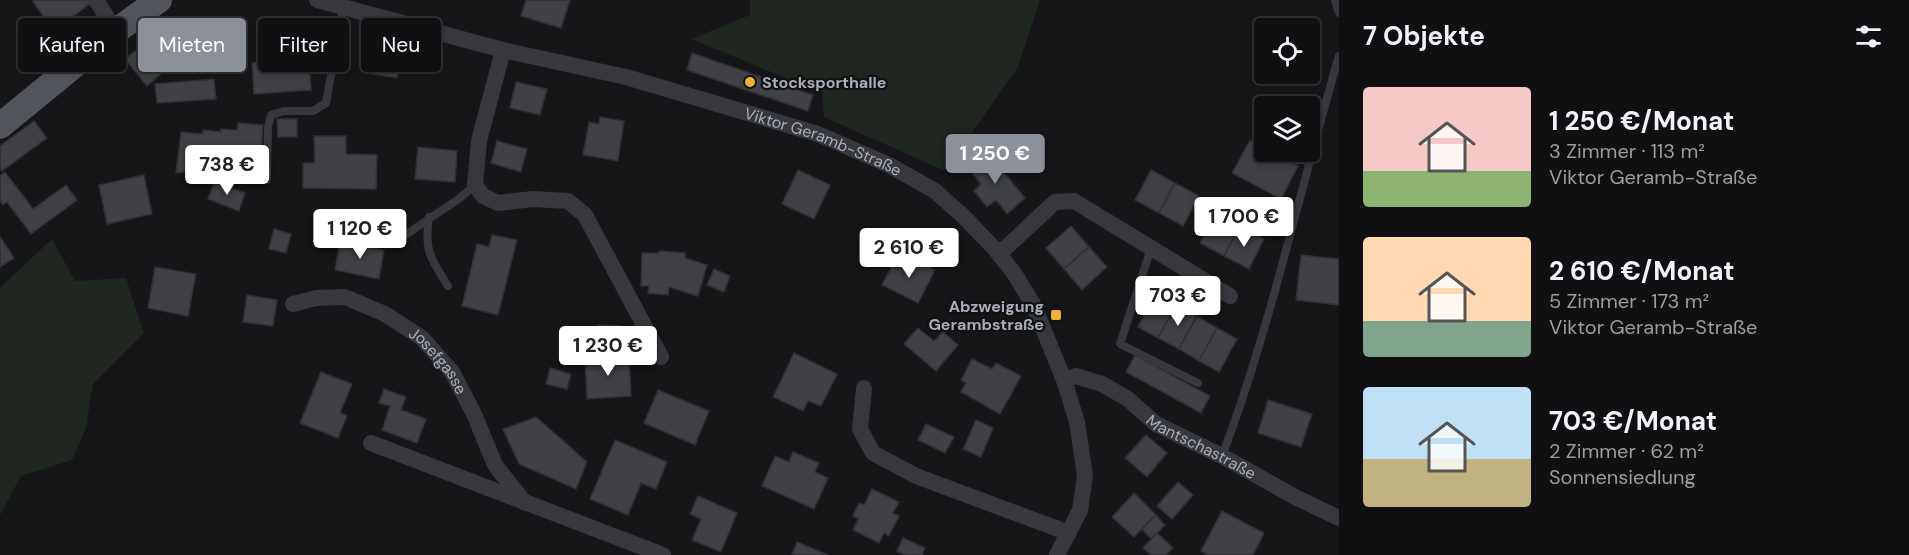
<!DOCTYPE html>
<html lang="de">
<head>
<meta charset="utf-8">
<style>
  body { margin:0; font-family:"DM Sans",sans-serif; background:#19191b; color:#f1f3f6; height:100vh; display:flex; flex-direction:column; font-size:22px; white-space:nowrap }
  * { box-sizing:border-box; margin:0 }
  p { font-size:20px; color:#9c9d9f }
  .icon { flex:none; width:33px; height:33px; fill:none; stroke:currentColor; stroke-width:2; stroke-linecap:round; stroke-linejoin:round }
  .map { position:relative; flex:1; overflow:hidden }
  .drawer { display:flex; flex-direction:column; background:#101012; width:570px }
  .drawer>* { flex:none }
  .banner { position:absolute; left:18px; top:18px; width:570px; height:54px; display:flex; gap:12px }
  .controls { position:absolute; left:1254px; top:18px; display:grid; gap:12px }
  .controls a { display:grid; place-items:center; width:66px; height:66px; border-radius:6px; background:#101012; box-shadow:0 3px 9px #0003,0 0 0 2px #303032; font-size:30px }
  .price { position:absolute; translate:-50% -51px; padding:0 14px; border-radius:6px; background:#fff; color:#222; font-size:20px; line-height:39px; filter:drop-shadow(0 2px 3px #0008) }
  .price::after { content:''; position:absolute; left:50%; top:36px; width:18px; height:14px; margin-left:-9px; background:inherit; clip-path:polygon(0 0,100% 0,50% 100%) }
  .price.selected { background:#8c9099; color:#fff }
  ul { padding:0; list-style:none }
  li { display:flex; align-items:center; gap:18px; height:150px; padding:0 24px }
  li span { display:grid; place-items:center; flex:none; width:168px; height:120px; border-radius:6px; color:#555 }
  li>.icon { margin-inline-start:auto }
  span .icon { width:72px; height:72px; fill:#fffc; stroke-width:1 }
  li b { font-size:26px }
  h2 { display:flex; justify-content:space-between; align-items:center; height:72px; padding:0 24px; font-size:26px }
  .chip { padding:0 21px; border-radius:6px; background:#101012; box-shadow:0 3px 9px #0003,0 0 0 2px #303032; font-size:21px; line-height:54px }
  .chip.selected { background:#8c9099; color:#fff }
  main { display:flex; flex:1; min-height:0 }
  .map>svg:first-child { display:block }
  .green { fill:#1e261f }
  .building { fill:#404145; stroke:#303034; stroke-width:1.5 }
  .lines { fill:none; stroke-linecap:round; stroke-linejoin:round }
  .lane { stroke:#37383d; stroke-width:8 }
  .street { stroke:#37383d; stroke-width:16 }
  .primary { stroke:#53555c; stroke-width:26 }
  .poi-dot { fill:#f2b134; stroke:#111113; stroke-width:2 }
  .labels { text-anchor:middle; stroke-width:4.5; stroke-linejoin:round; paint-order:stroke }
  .poi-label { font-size:16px; font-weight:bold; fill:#a8adb8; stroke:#111113; text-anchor:start }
  .street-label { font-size:16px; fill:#a8adb8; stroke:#111113 }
</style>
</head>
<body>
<main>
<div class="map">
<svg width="1339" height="555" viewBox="0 0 1339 555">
  <rect width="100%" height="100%" fill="#161618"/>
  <!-- green -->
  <g class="green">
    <polygon points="750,0 1040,0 1018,67 945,171 824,117 822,93 691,39 750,15"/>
    <polygon points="52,239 75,281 126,278 144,333 93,384 86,428 72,460 21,476 0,515 0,288"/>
  </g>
  <!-- building -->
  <g class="building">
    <polygon points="32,0 89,0 91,3 54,31"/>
    <polygon points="526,0 570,0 561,28 521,16"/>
    <polygon points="1283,18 1302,28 1277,28"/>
    <polygon points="225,21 230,52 206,56 201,25"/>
    <polygon points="164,29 181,49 159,66 163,72 147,86 125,59"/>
    <polygon points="308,43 311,90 254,94 252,63 267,61 265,47"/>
    <polygon points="371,44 401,49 397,78 367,73"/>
    <polygon points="692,53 813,95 808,111 687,70"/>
    <polygon points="214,79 216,99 157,103 155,84"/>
    <polygon points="516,82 547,89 540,115 510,108"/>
    <polygon points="600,117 624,121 618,161 583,155 589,122 599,124"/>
    <polygon points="277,119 297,119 297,137 278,137"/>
    <polygon points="34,121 47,138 2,171 0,168 0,146"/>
    <polygon points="238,123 263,125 260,167 176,173 181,132 203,134 203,130 221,132 221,129 237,130"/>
    <polygon points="314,136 346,136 346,154 377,155 376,189 303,188 303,163 315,163"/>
    <polygon points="1250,140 1264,148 1264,152 1271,152 1298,166 1281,199 1232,173"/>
    <polygon points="497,141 527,149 521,172 491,163"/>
    <polygon points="418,147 457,151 455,182 415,179"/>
    <polygon points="988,153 1025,198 1007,214 996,200 987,207 974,191 981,184 969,169"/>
    <polygon points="798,170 830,185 814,219 782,204"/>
    <polygon points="1151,170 1175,183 1159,213 1135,200"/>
    <polygon points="5,172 33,209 66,185 77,200 31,234 7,202 3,205 0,200 0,176"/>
    <polygon points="144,175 152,214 107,224 99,185"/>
    <polygon points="214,182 245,193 239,211 208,199"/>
    <polygon points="1175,183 1199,196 1183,226 1159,213"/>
    <polygon points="1216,213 1240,226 1224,256 1200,243"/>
    <polygon points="1071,226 1089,247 1064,269 1046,248"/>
    <polygon points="1240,226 1264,239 1249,269 1224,256"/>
    <polygon points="274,229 291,234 286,253 269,249"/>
    <polygon points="492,235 517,240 498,315 462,306 477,244 489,247"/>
    <polygon points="0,237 14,258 0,267"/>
    <polygon points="340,242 384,250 379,279 335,270"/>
    <polygon points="1089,247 1107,267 1082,290 1064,269"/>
    <polygon points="660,251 685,253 685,258 707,265 698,296 669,287 668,295 648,293 649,286 641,286 642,253 659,253"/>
    <polygon points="905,254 935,270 918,303 882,285 892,266 898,269"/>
    <polygon points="1301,255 1339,259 1339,305 1296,300"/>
    <polygon points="155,267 196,274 188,316 148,308"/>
    <polygon points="714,269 730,276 724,292 707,285"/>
    <polygon points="1156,294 1176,306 1158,338 1138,327"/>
    <polygon points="247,295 277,300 273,326 243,322"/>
    <polygon points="1176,306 1197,316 1179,349 1158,338"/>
    <polygon points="1197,316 1217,328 1199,361 1179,349"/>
    <polygon points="598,325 620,326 619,344 598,344"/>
    <polygon points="918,328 934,341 943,332 958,345 936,371 904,344"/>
    <polygon points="1217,328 1237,339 1219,372 1199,361"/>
    <polygon points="794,353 837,374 821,406 808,401 803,411 773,397"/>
    <polygon points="1135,355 1210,396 1201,413 1126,372"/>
    <polygon points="629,356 631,396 587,399 585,358"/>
    <polygon points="972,359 992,369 996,363 1021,376 1000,414 961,392 966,383 961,380"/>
    <polygon points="550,368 571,374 567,389 546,384"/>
    <polygon points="321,372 352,384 340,413 347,416 338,438 300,423"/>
    <polygon points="384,389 406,397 401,410 426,419 417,443 382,430 390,406 379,403"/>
    <polygon points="658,390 709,411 695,445 644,423"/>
    <polygon points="1268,400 1312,414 1301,447 1258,433"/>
    <polygon points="536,417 587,462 576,489 519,464 503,429"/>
    <polygon points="976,420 993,428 981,457 963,449"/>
    <polygon points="926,424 954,437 945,453 918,440"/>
    <polygon points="1146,435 1167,453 1147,477 1125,458"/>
    <polygon points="615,440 667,462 656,489 641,483 628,515 590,499"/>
    <polygon points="793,452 819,463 815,472 828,478 814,509 762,486 775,456 789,462"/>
    <polygon points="1178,482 1193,495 1172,519 1157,506"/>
    <polygon points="872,489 899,502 893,513 899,516 889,536 884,533 879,543 853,530 858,519 853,516 859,503 864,505"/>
    <polygon points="1134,493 1156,515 1134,537 1112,517"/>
    <polygon points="698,496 737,513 721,552 692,540 701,519 690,514"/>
    <polygon points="1222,511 1264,533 1253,555 1208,555 1201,551"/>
    <polygon points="1156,515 1165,525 1151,539 1142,529"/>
    <polygon points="1157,533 1173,548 1166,555 1151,555 1143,548"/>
    <polygon points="903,538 925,548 922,555 905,555 897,551"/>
    <polygon points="797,542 828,555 792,555"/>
  </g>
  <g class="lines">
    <!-- lane -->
    <g class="lane">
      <polyline points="1335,0 1339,13"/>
      <polyline points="267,180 268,127 271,115 284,111 313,111 326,103 343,8"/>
      <path d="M429,217C424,250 430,258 448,286"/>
      <polyline points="392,244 460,198 475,185"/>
      <polyline points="1151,248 1120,344 1198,383"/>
      <path d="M1222,456C1271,327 1300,188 1339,56"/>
    </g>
    <!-- street -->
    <g class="street">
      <polyline points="96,0 116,31"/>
      <path id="s1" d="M317,0L503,50L626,77L818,134L889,165L935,191L962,215L995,249L1014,273L1034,306L1064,380L1077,422L1085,476L1080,510L1057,555"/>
      <polyline points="503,50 479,141 475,185 483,196 498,203 533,199 568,201 585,215 661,357"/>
      <polyline points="999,254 1055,202 1074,201 1230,296"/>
      <path id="s2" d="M293,304L316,298L345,297L385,314L422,338L452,372L474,414L495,465L525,503"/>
      <path id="s3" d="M1064,380L1076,376L1102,384L1128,399L1156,424L1222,456L1295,497L1339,518"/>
      <polyline points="864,388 860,429 873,453 916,476 1069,533"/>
      <polyline points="371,443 663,555"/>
    </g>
    <!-- primary -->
    <polyline class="primary" points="0,126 116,31 159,0"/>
  </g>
  <!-- markers -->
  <g class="poi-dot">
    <circle cx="750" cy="82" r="6"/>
    <rect x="1050" y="309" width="12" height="12" rx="3"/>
  </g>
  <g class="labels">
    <!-- poi labels -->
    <g class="poi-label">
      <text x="762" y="88">Stocksporthalle</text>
      <text x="1044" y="312" text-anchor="end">Abzweigung<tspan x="1044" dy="18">Gerambstraße</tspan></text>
    </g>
    <!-- street labels -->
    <g class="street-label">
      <text dy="6" stroke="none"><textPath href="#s1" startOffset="526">Viktor Geramb-Straße</textPath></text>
      <text dy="6" stroke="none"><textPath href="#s2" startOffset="168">Josefgasse</textPath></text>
      <text dy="6" stroke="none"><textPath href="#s3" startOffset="158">Mantschastraße</textPath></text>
    </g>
  </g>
</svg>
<div class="controls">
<a><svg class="icon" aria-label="locate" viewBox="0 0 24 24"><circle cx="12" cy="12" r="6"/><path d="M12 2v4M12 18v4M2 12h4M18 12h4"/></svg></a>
<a><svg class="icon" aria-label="layers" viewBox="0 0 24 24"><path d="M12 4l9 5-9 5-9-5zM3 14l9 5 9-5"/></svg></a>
</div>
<b class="price selected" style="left:995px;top:185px">1 250 €</b>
<b class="price" style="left:227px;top:196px">738 €</b>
<b class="price" style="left:1244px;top:248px">1 700 €</b>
<b class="price" style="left:360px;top:260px">1 120 €</b>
<b class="price" style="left:909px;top:279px">2 610 €</b>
<b class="price" style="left:1178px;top:327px">703 €</b>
<b class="price" style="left:608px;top:377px">1 230 €</b>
<div class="banner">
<a class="chip">Kaufen</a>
<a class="chip selected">Mieten</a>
<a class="chip">Filter</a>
<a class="chip">Neu</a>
</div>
</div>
<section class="drawer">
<h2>7 Objekte<svg class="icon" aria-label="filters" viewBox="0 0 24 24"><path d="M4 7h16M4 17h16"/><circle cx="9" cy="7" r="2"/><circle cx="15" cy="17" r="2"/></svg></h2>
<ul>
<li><span style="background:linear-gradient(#f6c9c9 70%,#8fb573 0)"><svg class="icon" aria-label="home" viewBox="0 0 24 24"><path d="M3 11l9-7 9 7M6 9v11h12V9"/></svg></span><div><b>1 250 €/Monat</b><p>3 Zimmer · 113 m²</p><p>Viktor Geramb-Straße</p></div></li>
<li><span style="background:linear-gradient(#ffd9b3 70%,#7fa58c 0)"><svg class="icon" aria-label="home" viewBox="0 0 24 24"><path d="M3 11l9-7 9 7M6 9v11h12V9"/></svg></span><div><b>2 610 €/Monat</b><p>5 Zimmer · 173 m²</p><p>Viktor Geramb-Straße</p></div></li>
<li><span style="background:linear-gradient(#bfe0f5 60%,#c2b280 0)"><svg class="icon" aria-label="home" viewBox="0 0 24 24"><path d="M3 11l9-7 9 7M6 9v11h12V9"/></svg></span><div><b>703 €/Monat</b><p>2 Zimmer · 62 m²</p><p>Sonnensiedlung</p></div></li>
</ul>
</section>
</main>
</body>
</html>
